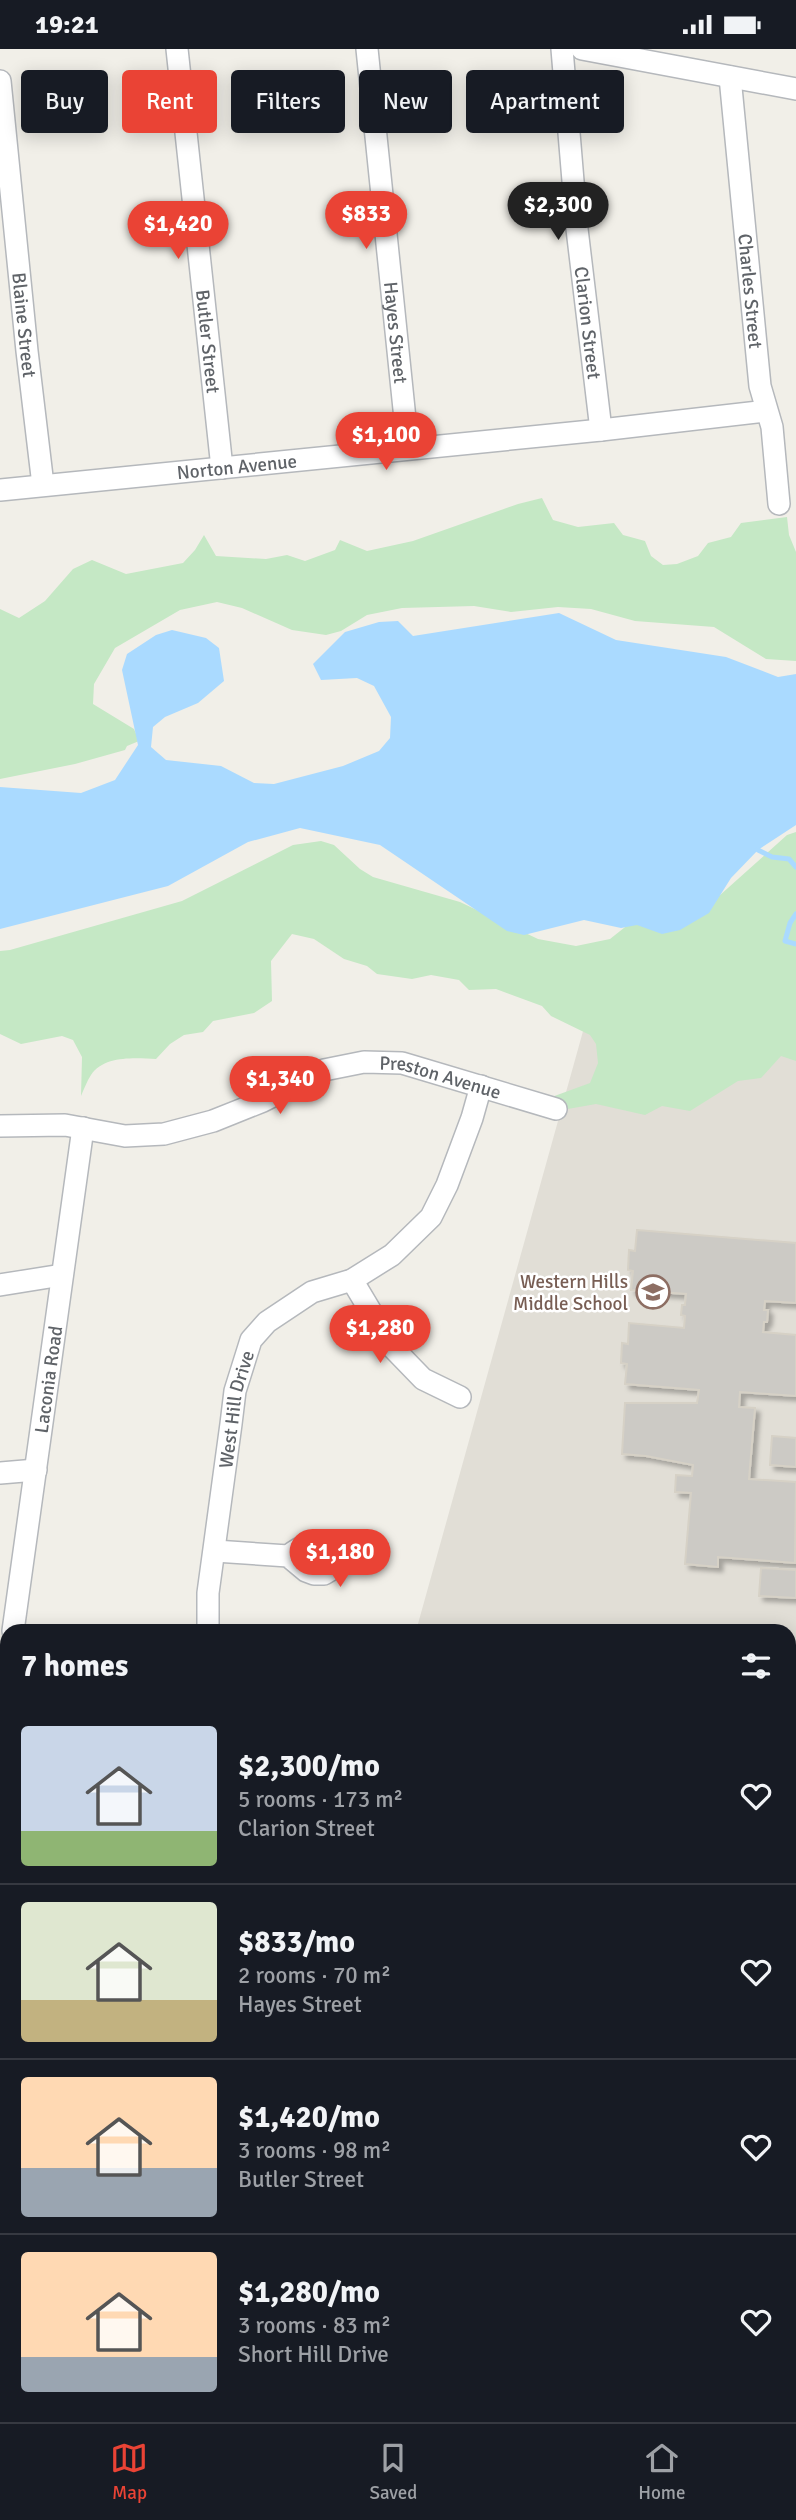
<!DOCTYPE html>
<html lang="en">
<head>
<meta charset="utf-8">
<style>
  body { margin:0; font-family:Signika,sans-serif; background:#20242c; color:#f1f3f6; height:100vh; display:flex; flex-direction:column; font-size:26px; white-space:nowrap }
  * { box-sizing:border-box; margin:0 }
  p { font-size:23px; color:#9ea1a6 }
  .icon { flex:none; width:38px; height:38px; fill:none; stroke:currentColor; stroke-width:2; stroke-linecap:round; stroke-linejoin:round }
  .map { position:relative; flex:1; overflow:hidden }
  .details { position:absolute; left:0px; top:1575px; width:796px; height:798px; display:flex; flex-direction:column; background:#171b24; border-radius:21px 21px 0 0; box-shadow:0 4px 18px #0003 }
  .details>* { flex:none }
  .hud { position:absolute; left:21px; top:21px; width:754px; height:63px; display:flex; gap:14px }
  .price { position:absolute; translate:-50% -60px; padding:0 16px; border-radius:24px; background:#ea4335; color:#fff; font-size:23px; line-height:46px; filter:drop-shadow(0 2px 4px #0008) }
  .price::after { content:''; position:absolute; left:50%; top:42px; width:21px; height:16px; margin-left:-10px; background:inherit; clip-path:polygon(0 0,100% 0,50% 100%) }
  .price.selected { background:#222; color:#fff }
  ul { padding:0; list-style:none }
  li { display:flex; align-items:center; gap:21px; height:175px; padding:0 21px }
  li+li { border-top:2px solid #363941 }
  li span { display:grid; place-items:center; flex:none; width:196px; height:140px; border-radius:7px; color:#555 }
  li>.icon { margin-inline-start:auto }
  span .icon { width:84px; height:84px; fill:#fffc; stroke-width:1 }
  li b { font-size:30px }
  h2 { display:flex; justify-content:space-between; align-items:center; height:84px; padding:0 21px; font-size:30px }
  .chip { padding:0 24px; border-radius:7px; background:#171b24; box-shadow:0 4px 18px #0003; font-size:24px; line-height:63px }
  .chip.selected { background:#ea4335; color:#fff }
  .status { display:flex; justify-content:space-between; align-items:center; height:49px; padding:0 35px; background:#171b24; direction:ltr }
  .status svg { height:19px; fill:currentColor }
  .dock { display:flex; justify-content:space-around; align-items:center; height:98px; border-top:2px solid #363941; background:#171b24; font-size:19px; color:#9ea1a6 }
  .dock a { display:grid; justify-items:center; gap:4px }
  .dock .selected { color:#ea4335 }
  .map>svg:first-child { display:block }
  .education { fill:#e1ded6 }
  .green { fill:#c5e8c5 }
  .water { fill:#aadaff }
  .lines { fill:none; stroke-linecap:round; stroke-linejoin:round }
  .stream { stroke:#aadaff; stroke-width:5 }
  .building { fill:#cccac5; stroke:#d6d1c6; stroke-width:2; filter:url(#shadow) }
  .minor-casing { stroke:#b5b8bc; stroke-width:24 }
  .major-casing { stroke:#f2c960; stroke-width:32 }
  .path { stroke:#9cc7a9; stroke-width:3.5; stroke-dasharray:7 3.5; stroke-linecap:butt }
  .minor { stroke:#fff; stroke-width:21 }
  .major { stroke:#fff2af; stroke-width:28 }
  .labels { text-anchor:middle; stroke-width:5; stroke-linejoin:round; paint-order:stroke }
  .street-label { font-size:19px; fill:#5f6368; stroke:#fff }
  .education-label { font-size:19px; fill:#785e54; stroke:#fff; text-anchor:end }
</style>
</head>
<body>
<div class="status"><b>19:21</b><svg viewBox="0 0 49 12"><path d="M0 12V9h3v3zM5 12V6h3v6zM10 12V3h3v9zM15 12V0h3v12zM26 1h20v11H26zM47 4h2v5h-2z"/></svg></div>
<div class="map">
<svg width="796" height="2373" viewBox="0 0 796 2373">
  <defs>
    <filter id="shadow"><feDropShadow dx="4.5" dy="4.5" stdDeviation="2" flood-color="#0004"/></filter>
  </defs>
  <rect width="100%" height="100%" fill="#f1efe8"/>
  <!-- education -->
  <polygon class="education" points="607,896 796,905 796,1915 789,1913 789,1582 416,1582"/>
  <!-- green -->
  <g class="green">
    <polygon points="542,449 553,471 578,478 614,474 623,486 645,492 651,507 663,516 677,515 698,507 708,494 731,488 741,474 787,468 789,486 796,503 796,612 766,610 714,578 635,572 591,560 558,558 511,563 474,557 402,559 367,566 341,582 326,586 292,581 242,559 217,553 180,561 115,599 94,635 93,655 134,680 139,692 127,697 125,701 75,715 0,730 0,560 19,569 45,552 73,520 92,511 126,525 183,514 195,501 204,486 216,507 266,510 287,506 305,512 335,501 340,491 367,502 413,492 518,455"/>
    <path d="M796,783V1012L781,1007L761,1029L738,1032L690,1062L662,1057L645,1066L596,1055L562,1061L549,1049L590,1034L598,1014L596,995L590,986L551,967L542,957L496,940L469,941L459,931L431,926L412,930L377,925L367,917L344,910L314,890L292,885L271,912L272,952L254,964L213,972L203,983L184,986L170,995L156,1010C136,1009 104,1006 91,1026C87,1032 84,1040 81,1047L82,1008L73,991L62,987L21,995L0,985V902L10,901L182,852L293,796L321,792L334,796L360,820L373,828L460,853L538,890L576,897L610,890L663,848L707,850L719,847L787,786Z"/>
    <polygon points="796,1726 796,1842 789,1840 789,1730"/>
    <polygon points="789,1850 796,1852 796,1900 789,1899"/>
    <polygon points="789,1928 796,1930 796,2373 596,2373 598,2366 789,2366"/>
  </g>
  <!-- water -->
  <polygon class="water" points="559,564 616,591 726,608 778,628 796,625 796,776 758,801 731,829 709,864 680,881 662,885 637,876 621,879 584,871 524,886 507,882 380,796 300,779 248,793 168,837 0,880 0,738 81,744 115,731 138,696 122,621 127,605 156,586 172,581 206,589 219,599 224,632 198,654 165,668 153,678 151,698 166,711 221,717 254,734 274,735 343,717 379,702 390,689 391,668 374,637 357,629 321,631 313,615 345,583 379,573 398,572 413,587"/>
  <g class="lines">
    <!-- stream -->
    <g class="stream">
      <polyline points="758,801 772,808 789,810 796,818"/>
      <polyline points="796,865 790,874 785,892 796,895"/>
      <polyline points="789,2050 796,2047"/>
      <polyline points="611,2373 613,2366"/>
    </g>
  </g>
  <!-- building -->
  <g class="building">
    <polygon points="637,1181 796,1194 796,1254 765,1252 764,1261 768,1261 767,1273 764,1273 763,1283 796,1286 796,1347 740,1343 739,1358 755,1359 749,1430 796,1433 795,1514 718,1508 718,1518 685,1515 691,1444 675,1443 676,1426 692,1427 693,1416 646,1407 622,1405 625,1354 697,1354 699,1341 625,1335 627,1315 621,1314 622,1294 628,1295 629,1274 684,1279 685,1267 681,1266 682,1256 685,1256 686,1245 631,1241 633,1222 628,1221 629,1201 635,1202"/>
    <polygon points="772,1387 796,1389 796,1418 770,1416"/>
    <polygon points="761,1519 796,1521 796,1549 759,1547"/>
    <polygon points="290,2366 318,2366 321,2373 293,2373"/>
    <polygon points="518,2366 561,2366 559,2373 516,2373"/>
  </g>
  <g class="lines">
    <defs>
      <g id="minor">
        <path id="s1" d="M177,0L222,419"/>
        <path id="s2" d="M367,0L408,399"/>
        <path id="s3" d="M562,0L577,180L601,381"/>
        <polyline points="582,0 796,40"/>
        <path id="s4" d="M730,28L760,337L772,378L779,455"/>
        <path id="s5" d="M0,32L27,302L43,436"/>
        <path id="s6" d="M0,441L601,381L766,362"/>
        <path id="s7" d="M0,1077L65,1076L125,1087L164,1085L213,1072L263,1052L324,1021L364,1013L402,1014L556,1060"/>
        <polyline points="352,1231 392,1298 423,1330 460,1348"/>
        <polyline points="0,1236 62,1226"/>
        <polyline points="0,1424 36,1421"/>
        <path d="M215,1502L288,1507L306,1522L314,1525H324L334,1519L332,1501C315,1489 302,1496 288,1507"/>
        <path id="s8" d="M13,1582L83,1079"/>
        <path id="s9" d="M208,1582V1544L231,1375L235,1342L251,1291L267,1273L312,1243L352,1231L392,1206L431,1168L447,1136L472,1069L481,1037"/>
        <polyline points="0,1678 7,1627"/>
        <polyline points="260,2366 263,2373"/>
        <polyline points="367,2366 369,2373"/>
        <polyline points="492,2373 495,2366"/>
      </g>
      <g id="major">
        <polyline points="0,1805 7,1807"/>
        <polyline points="789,1928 796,1930"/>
      </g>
    </defs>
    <!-- minor casing -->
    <use href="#minor" class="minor-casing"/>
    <!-- major casing -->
    <use href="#major" class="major-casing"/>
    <!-- path -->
    <g class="path">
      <polyline points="789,1971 796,1971"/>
      <polyline points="789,2018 796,2034"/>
    </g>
    <!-- minor -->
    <use href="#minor" class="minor"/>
    <!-- major -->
    <use href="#major" class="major"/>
  </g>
  <!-- icons -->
  <defs>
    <symbol id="school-ring" viewBox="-11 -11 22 22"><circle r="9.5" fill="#fff" stroke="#8d6e63" stroke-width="1.5"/><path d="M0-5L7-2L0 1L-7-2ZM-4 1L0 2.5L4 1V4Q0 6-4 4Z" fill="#8d6e63"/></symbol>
  </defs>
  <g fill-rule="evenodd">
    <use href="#school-ring" x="634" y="1224" width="38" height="38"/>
  </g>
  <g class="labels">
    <!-- street labels -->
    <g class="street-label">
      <text dy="7" stroke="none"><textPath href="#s4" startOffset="215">Charles Street</textPath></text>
      <text dy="7" stroke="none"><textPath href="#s3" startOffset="275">Clarion Street</textPath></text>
      <text dy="7" stroke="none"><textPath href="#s5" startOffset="245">Blaine Street</textPath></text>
      <text dy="7" stroke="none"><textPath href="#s2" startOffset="285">Hayes Street</textPath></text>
      <text dy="7" stroke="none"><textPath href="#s1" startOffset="294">Butler Street</textPath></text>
      <text dy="7" stroke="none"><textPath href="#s6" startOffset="238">Norton Avenue</textPath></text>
      <text dy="7" stroke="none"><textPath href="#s7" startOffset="457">Preston Avenue</textPath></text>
      <text dy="7" stroke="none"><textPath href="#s8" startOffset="254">Laconia Road</textPath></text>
      <text dy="7" stroke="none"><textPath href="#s9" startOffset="224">West Hill Drive</textPath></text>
    </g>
    <!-- education labels -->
    <g class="education-label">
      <text x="628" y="1239">Western Hills<tspan x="628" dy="22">Middle School</tspan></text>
    </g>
  </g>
</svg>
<b class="price selected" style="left:558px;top:193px">$2,300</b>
<b class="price" style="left:366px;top:202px">$833</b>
<b class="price" style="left:178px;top:212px">$1,420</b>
<b class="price" style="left:386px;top:423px">$1,100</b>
<b class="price" style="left:280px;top:1067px">$1,340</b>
<b class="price" style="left:380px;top:1316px">$1,280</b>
<b class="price" style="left:340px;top:1540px">$1,180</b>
<div class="hud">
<a class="chip">Buy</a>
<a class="chip selected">Rent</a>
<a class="chip">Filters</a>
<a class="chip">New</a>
<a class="chip">Apartment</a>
</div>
<section class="details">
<h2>7 homes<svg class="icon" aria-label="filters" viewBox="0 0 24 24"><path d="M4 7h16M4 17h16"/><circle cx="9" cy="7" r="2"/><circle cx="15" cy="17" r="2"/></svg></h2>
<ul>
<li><span style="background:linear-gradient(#c9d6e8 75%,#8fb573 0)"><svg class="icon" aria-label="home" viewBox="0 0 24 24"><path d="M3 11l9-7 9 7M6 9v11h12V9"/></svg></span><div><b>$2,300/mo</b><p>5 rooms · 173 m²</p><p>Clarion Street</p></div><svg class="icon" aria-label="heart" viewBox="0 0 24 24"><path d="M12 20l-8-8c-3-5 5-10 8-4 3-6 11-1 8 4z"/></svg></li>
<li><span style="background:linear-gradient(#dfe7d0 70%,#c2b280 0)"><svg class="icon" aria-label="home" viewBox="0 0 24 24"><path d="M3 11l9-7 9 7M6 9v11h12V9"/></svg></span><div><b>$833/mo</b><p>2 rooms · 70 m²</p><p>Hayes Street</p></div><svg class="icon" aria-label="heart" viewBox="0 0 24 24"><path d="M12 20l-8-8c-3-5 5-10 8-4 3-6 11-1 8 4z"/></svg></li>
<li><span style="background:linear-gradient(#ffd9b3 65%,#9aa5b1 0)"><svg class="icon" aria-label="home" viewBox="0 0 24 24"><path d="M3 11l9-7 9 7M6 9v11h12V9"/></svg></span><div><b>$1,420/mo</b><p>3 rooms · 98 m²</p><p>Butler Street</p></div><svg class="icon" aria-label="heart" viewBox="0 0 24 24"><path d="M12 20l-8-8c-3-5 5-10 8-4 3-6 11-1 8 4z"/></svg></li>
<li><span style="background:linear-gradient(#ffd9b3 75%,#9aa5b1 0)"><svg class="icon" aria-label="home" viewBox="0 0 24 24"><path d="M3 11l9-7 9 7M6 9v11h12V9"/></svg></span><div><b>$1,280/mo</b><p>3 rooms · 83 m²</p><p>Short Hill Drive</p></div><svg class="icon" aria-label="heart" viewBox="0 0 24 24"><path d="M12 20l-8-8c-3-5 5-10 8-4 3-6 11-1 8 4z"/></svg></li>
</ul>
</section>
</div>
<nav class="dock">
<a class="selected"><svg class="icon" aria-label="map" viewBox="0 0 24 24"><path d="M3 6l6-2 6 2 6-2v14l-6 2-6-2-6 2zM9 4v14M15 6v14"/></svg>Map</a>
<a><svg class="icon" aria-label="saved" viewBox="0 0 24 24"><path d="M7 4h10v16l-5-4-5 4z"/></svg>Saved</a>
<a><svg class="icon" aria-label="home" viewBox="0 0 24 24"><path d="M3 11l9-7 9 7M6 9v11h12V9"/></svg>Home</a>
</nav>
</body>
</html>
